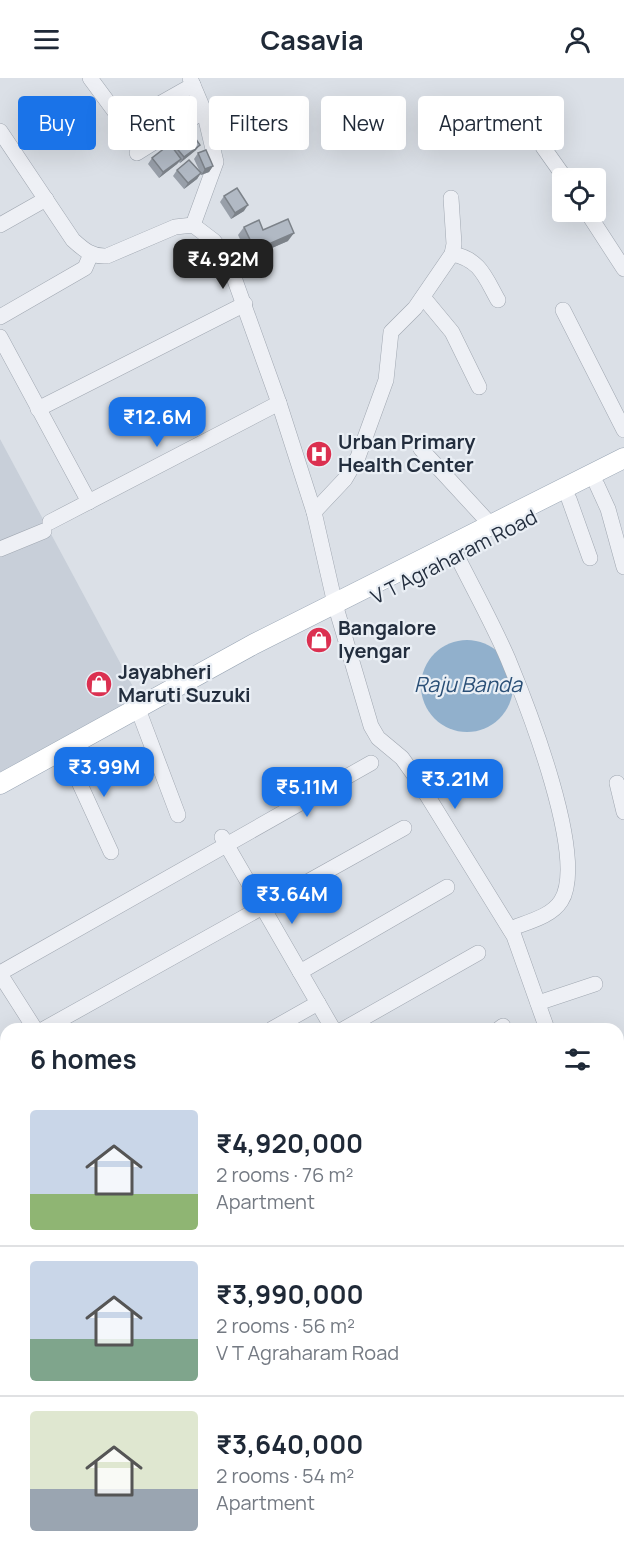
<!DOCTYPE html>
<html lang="en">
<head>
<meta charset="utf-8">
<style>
  body { margin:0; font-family:Manrope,sans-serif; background:#f6f6f7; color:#1f2937; height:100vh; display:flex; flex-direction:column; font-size:22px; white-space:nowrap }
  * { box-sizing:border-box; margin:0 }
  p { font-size:20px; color:#747a83 }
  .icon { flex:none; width:33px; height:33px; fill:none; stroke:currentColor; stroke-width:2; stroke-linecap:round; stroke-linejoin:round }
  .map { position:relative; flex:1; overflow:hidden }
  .panel { position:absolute; left:0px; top:945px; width:624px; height:534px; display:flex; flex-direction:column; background:#fff; border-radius:18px 18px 0 0; box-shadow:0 6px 24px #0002 }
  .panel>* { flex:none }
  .hud { position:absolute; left:18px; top:18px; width:588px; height:54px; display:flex; gap:12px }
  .tools { position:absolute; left:552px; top:90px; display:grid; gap:12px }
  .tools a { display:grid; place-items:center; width:54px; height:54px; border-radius:6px; background:#fff; box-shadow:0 6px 24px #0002; font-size:30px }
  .price { position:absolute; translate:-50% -51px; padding:0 14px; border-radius:12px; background:#1a73e8; color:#fff; font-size:20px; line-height:39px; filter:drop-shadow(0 2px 3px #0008) }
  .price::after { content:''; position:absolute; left:50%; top:36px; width:18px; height:14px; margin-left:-9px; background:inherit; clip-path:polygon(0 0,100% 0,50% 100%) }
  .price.current { background:#222; color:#fff }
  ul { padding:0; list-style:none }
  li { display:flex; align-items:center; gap:18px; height:150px; padding:0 30px }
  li+li { border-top:2px solid #e0e1e3 }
  li span { display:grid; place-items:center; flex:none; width:168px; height:120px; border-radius:6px; color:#555 }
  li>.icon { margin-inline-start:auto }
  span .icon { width:72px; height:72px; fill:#fffc; stroke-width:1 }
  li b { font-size:26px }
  h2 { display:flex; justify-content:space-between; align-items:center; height:72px; padding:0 30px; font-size:26px }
  .tag { padding:0 21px; border-radius:6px; background:#fff; box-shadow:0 6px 24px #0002; font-size:21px; line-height:54px }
  .tag.current { background:#1a73e8; color:#fff }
  header { display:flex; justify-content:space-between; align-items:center; height:78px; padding:0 30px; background:#fff; font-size:27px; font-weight:700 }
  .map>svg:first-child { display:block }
  .built { fill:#c8cfd9 }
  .water { fill:#91b0cc }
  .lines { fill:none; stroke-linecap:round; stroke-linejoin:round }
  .minor-casing { stroke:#a0a7b1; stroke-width:16 }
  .major-casing { stroke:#99a5b4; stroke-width:21 }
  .minor { stroke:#eef0f5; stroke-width:15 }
  .major { stroke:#fff; stroke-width:20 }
  .rail-casing { stroke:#738092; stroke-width:5 }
  .rail { stroke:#eaeff5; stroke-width:3; stroke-dasharray:9; stroke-linecap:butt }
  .wall { fill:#989fa9 }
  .shaded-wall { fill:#7c8289 }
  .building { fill:#b1b9c4; stroke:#7c8289; stroke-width:1.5 }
  .labels { text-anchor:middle; stroke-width:4.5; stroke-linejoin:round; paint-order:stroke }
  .poi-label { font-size:20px; font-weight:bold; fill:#232e3e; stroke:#eaeff5; text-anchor:start }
  .street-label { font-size:20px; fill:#232e3e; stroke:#eaeff5 }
  .water-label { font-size:21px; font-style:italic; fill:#2a4f76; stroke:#eaeff5 }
</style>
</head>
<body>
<header><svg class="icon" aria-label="menu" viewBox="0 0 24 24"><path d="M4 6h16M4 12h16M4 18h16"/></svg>Casavia<svg class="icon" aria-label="person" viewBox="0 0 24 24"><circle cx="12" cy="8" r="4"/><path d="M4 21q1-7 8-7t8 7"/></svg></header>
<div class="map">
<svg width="624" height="1479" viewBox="0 0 624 1479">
  <rect width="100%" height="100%" fill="#dbe0e7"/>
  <!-- built -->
  <g class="built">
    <polygon points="0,361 138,618 0,694"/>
    <polygon points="0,1198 6,1199 6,1269 0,1269"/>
    <polygon points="618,1296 624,1297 624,1372 618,1371"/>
  </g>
  <!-- water -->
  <circle class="water" cx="467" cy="608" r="46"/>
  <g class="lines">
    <defs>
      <g id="minor">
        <polyline points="90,0 124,46 193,7"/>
        <polyline points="190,0 204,33 216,84 193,147"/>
        <path d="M0,53L73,162C84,172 92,179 107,178L175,149L193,147L214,163L227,180L279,325L314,434L335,526L371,648L378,660L402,680L417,701L514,858L547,951"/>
        <polyline points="543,69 565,100"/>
        <polyline points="137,75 204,33"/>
        <polyline points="587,134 624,191"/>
        <polyline points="0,147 46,121"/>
        <path d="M452,176C480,181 485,199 498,222"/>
        <polyline points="423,219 452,254 479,309"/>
        <polyline points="563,232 624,352"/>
        <polyline points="0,239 85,190 91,176"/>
        <polyline points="0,259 89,424"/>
        <polyline points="38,331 245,226"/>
        <polyline points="421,371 491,447"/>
        <polyline points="597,407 608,431 624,489"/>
        <polyline points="569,421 590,480"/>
        <polyline points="314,434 345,401 358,379 386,302 391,254 415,230 452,176 454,166 451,120"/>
        <polyline points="50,444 279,325"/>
        <polyline points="0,471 44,453"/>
        <path d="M457,478C474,512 493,546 508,581C527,627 588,781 561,823C551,839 527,844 510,851"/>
        <polyline points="141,639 178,737"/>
        <polyline points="68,680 111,774"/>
        <polyline points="617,705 624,734"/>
        <polyline points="222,759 333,951"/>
        <polyline points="300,894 447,809"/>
        <polyline points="0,895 371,685"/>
        <polyline points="0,896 35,951"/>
        <polyline points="538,925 595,906"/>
        <polyline points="44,951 404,750"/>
        <polyline points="272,951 318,925"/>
        <polyline points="344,951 478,875"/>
        <polyline points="499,951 503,948"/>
        <polyline points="0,984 6,981"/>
        <polyline points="618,1067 624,1064"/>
        <polyline points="618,1155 624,1170"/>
        <polyline points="0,1290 6,1289"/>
        <polyline points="618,1374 624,1375"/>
        <polyline points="142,1479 142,1473"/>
      </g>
      <polyline id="major" points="0,706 254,566 624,380"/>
    </defs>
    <!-- minor casing -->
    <use href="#minor" class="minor-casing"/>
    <!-- major casing -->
    <use href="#major" class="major-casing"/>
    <!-- minor -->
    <use href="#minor" class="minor"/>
    <!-- major -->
    <use href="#major" class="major"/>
    <defs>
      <g id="rail">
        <polyline points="0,1220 6,1220"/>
        <polyline points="0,1229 6,1229"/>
        <polyline points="0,1243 6,1243"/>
        <polyline points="618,1319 624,1321"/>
        <polyline points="618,1331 624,1332"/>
        <polyline points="618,1342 624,1343"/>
      </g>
    </defs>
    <!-- rail casing -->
    <use href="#rail" class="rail-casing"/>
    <!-- rail -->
    <use href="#rail" class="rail"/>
  </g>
  <!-- wall -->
  <g class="wall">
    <polygon points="174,67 196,72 180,85 179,84 177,86 159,100 148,86 152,80 173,70"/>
    <polygon points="198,75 213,88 209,94 201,97 200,96 197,101 184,111 173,98 177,92 200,94 194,81"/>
    <polygon points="224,118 244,133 231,141 220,124"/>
    <polygon points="244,149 263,152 288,163 249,180 238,157"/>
  </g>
  <!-- shaded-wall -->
  <g class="shaded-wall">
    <polygon points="200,67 196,72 180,85 184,79"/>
    <polygon points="181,81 177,86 159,100 163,94"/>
    <polygon points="213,88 209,94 201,97 205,91"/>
    <polygon points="201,95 197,101 184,111 188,105"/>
    <polygon points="248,127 244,133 231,141 235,135"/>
    <polygon points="294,155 288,163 249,180 255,172"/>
  </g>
  <!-- building -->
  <g class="building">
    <polygon points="191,54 200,67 184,79 174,67"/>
    <polygon points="170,66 181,81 163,94 152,80"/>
    <polygon points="206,72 213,88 205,91 198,75"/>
    <polygon points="189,82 201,95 188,105 177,92"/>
    <polygon points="237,110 248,127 235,135 224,118"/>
    <polygon points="288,141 294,155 255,172 244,149 259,142 263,152"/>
  </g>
  <!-- icons -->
  <defs>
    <symbol id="hospital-disc" viewBox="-11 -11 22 22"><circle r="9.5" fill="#db3050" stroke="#eaeff5"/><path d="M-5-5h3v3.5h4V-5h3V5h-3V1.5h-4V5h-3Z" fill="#fff"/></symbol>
    <symbol id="shop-disc" viewBox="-11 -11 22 22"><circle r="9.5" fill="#db3050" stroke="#eaeff5"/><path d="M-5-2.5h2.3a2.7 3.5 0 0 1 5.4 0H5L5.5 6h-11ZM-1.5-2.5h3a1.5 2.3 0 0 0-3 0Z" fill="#fff"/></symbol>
  </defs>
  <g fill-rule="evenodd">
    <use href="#hospital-disc" x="304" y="361" width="30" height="30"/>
    <use href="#shop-disc" x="304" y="547" width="30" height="30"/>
    <use href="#shop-disc" x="84" y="591" width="30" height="30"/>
  </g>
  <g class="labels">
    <!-- poi labels -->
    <g class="poi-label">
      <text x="338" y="371">Urban Primary<tspan x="338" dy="23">Health Center</tspan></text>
      <text x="338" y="557">Bangalore<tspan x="338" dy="23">Iyengar</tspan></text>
      <text x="118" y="601">Jayabheri<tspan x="118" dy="23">Maruti Suzuki</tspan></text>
    </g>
    <!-- street labels -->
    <g class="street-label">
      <text transform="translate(454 479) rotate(-27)" y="7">V T Agraharam Road</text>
    </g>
    <!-- water labels -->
    <g class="water-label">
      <text x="468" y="614">Raju Banda</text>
    </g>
  </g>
</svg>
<div class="tools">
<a><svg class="icon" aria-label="locate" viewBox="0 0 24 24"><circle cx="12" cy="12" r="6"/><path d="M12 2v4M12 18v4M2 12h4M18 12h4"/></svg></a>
</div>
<b class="price current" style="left:223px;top:212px">₹4.92M</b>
<b class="price" style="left:157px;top:370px">₹12.6M</b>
<b class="price" style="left:104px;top:720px">₹3.99M</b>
<b class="price" style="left:455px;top:732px">₹3.21M</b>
<b class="price" style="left:307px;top:740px">₹5.11M</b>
<b class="price" style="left:292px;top:847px">₹3.64M</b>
<div class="hud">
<a class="tag current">Buy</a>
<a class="tag">Rent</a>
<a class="tag">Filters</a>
<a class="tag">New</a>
<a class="tag">Apartment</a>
</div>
<section class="panel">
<h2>6 homes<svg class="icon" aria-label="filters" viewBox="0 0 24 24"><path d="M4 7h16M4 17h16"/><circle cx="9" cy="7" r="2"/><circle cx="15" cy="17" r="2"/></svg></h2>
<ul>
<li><span style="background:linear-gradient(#c9d6e8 70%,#8fb573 0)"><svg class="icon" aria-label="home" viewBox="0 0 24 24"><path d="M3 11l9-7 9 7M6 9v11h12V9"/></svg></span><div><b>₹4,920,000</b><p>2 rooms · 76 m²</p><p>Apartment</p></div></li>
<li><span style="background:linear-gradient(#c9d6e8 65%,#7fa58c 0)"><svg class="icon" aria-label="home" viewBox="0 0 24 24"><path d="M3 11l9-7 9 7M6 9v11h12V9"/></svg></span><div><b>₹3,990,000</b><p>2 rooms · 56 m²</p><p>V T Agraharam Road</p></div></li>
<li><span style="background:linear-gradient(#dfe7d0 65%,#9aa5b1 0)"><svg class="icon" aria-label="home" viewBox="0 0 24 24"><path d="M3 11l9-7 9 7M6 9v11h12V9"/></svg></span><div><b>₹3,640,000</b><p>2 rooms · 54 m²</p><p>Apartment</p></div></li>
</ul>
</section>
</div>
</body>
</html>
